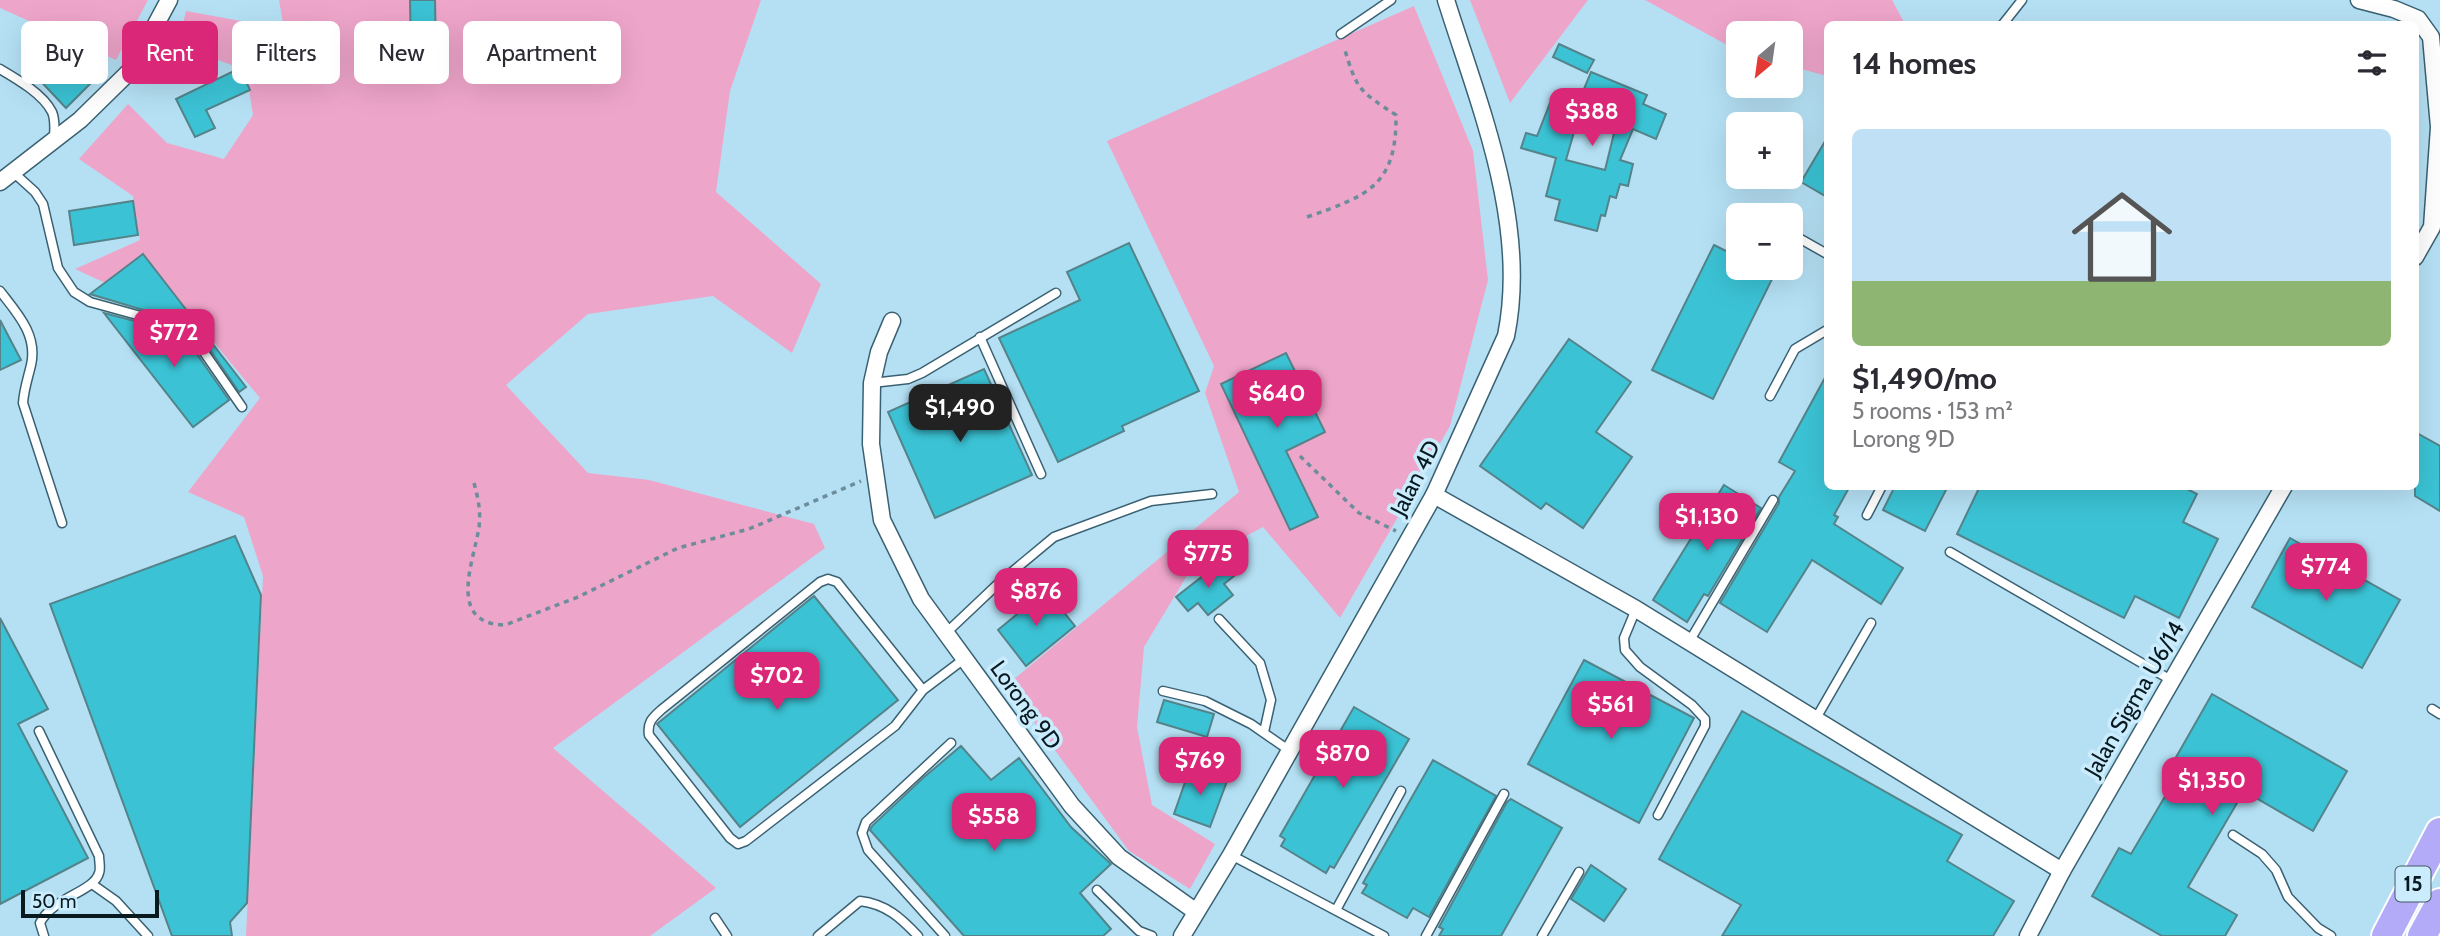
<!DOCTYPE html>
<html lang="en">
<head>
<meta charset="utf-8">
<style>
  body { margin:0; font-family:Cabin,sans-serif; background:#f7f7f7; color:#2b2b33; height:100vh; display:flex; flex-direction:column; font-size:26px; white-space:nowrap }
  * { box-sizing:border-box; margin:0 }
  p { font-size:23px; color:#7c7c81 }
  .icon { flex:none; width:38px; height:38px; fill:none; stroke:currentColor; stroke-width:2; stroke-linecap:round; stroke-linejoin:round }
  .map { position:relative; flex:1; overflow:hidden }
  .drawer { position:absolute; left:1824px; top:21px; width:595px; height:469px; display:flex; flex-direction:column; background:#fff; border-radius:10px; box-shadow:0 7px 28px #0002 }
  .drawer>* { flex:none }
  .hud { position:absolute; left:21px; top:21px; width:665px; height:63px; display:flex; gap:14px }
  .needle { width:46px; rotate:209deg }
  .controls { position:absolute; left:1726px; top:21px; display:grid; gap:14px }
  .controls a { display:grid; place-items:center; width:77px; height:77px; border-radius:10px; background:#fff; box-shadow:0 7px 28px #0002; font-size:35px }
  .scale { position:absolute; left:21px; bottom:18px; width:138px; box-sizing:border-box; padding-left:7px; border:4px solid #081920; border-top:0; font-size:19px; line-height:24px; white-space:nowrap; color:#081920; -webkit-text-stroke:5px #caecfc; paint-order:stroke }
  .price { position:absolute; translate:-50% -60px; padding:0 16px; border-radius:14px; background:#db2777; color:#fff; font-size:23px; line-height:46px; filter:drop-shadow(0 2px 4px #0008) }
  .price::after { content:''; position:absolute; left:50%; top:42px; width:21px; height:16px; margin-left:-10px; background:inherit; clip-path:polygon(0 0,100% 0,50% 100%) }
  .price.current { background:#222; color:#fff }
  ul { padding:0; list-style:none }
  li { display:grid; align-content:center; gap:14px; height:371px; padding:0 28px }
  li span { display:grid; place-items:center; height:217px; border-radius:10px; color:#555 }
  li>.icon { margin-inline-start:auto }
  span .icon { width:126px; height:126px; fill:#fffc; stroke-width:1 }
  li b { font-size:30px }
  h2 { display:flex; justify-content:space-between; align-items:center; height:84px; padding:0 28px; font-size:30px }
  .pill { padding:0 24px; border-radius:10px; background:#fff; box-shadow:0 7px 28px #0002; font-size:24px; line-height:63px }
  .pill.current { background:#db2777; color:#fff }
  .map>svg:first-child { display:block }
  .green { fill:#eea5ca }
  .building { fill:#3bc3d5; stroke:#54838a; stroke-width:2; fill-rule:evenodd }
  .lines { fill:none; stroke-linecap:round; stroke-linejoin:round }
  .service-casing { stroke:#3a6172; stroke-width:11 }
  .minor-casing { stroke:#3a6172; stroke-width:19 }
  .trunk-casing { stroke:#fff; stroke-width:32 }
  .path { stroke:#6d8d9b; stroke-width:3.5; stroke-dasharray:5 5; stroke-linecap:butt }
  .service { stroke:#fff; stroke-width:8 }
  .minor { stroke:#fff; stroke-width:16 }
  .trunk { stroke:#b4abf8; stroke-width:28 }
  .labels { text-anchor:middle; stroke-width:7; stroke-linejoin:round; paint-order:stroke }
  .shield { fill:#caecfc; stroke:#425862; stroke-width:2 }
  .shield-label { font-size:21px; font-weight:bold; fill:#081920 }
  .street-label { font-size:23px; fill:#081920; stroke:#caecfc }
</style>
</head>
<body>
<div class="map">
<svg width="2440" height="936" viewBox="0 0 2440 936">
  <rect width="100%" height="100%" fill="#b5e0f4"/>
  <!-- green -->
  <g class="green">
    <polygon points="0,0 148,0 116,60 0,8"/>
    <polygon points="279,0 761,0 730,91 716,192 821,284 792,353 713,296 588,314 506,385 588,473 649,480 814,524 825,548 553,748 716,888 650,936 246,936 263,576 244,517 188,492 260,398 202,328 75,269 140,240 133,196 79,159 128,104 167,143 224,159 253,115 246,70 178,46 186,11 284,29"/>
    <polygon points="1470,0 1588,0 1510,103"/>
    <polygon points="1645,0 1892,0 1905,24 1827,24 1827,76 1790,66 1790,33 1738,33 1738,51"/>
    <polygon points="1414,6 1473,151 1488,280 1450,426 1340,618 1263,527 1194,564 1144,647 1137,727 1152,805 1215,844 1190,889 1129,851 1007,685 1239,492 1205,393 1214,366 1107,141"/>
  </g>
  <!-- building -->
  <g class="building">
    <polygon points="410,0 435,0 436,51 411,51"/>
    <polygon points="1559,44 1594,60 1587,73 1553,57"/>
    <polygon points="55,49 90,84 66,108 32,72"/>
    <polygon points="240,68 250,90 206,110 215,128 195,137 176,99"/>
    <path d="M1591,72L1647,95L1643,104L1666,114L1656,139L1633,129L1620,160L1633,164L1628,186L1620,184L1616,198L1610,196L1605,216L1601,215L1597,231L1555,220L1560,200L1546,196L1556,158L1521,148L1526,133L1537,136L1550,103L1574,113ZM1578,118L1614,133L1605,170L1566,160Z"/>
    <polygon points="1827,138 1827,197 1801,182"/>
    <polygon points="133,201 138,235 74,245 69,211"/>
    <polygon points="1129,243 1199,391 1122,426 1124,431 1058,462 999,338 1080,300 1067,272"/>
    <polygon points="1714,245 1738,257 1738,268 1759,268 1774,275 1713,399 1652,370"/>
    <polygon points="143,254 246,387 239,392 204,341 177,323 150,312 90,294"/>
    <polygon points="104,313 146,324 170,334 194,350 229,400 193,427"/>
    <polygon points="0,320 21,360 0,370"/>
    <polygon points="1569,339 1631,382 1596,432 1632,457 1583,528 1546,503 1541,509 1480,466"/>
    <polygon points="1286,353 1325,432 1286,451 1318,517 1290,530 1221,384"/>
    <polygon points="984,369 1032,475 935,518 888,412"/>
    <polygon points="1827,374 1827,486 1850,486 1834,515 1838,517 1834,524 1903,568 1881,604 1812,560 1767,632 1720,603 1779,503 1779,497 1795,471 1779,462"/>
    <polygon points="2415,432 2440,446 2440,511 2415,496"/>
    <polygon points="1724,485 1761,508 1708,596 1704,594 1687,622 1653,600"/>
    <polygon points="1895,486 1948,486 1925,531 1883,510"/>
    <polygon points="1980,486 2181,486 2197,494 2183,522 2218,539 2179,618 2135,596 2124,618 1957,534"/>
    <polygon points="235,536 261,595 247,903 230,922 232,936 172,936 50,604"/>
    <polygon points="2290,538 2400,600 2362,668 2252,607"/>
    <polygon points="1222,561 1234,576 1224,584 1233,595 1208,615 1198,603 1188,611 1176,597"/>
    <polygon points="1046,590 1075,626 1026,666 998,630"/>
    <polygon points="814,596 898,700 740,827 657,724"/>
    <polygon points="0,618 48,709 18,724 88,858 0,904"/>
    <polygon points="1584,660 1694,718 1639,823 1528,764"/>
    <polygon points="2212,694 2347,771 2313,831 2244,791 2188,887 2237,915 2225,936 2162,936 2092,896 2119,848 2131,854 2180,771 2171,766"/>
    <polygon points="1164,700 1214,714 1207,737 1157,722"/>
    <polygon points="1354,707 1409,739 1334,868 1330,866 1326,873 1281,846 1285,839 1280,836"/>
    <polygon points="1742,711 1962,835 1947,861 2014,901 1993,936 1722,936 1741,905 1659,859"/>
    <polygon points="961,746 991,780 1019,758 1071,827 1111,864 1080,893 1111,929 1103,936 964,936 870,830 872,826 923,778"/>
    <polygon points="1433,760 1496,796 1429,917 1413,908 1407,918 1362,893 1367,885 1363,883"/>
    <polygon points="1190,768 1227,781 1210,827 1174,814"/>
    <polygon points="1511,799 1562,828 1501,936 1439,936 1443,929 1439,927 1507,802"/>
    <polygon points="1591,865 1626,889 1604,921 1571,899"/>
  </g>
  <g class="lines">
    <defs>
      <g id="service">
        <polyline points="2003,24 2022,0"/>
        <polyline points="1341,34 1391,0"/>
        <path d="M0,69C17,79 43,94 52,112C56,121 54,131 54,140"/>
        <polyline points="13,172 35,192 43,204 58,268 74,292 90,302 148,318 173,328 199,345 242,407"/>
        <polyline points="1747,209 1758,215"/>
        <polyline points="1790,233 1827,254"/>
        <path d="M0,291C17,313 38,335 31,365C28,378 24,389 23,403L62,523"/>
        <polyline points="980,337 1041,474"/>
        <polyline points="872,383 908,379 922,373 1056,293"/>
        <polyline points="1770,396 1795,349 1827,330"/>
        <polyline points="1867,515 1882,486"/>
        <polyline points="1950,552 2171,680"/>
        <polyline points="1636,609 1624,638 1625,650 1640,667 1692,705 1705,719 1705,726 1658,815"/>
        <polyline points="1219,619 1260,663 1271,700 1264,732"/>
        <polyline points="946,633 1001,581 1054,537 1151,501 1212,494"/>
        <polyline points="1689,642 1773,500"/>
        <path d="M923,690L837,582L828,579L820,582L661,710C652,718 647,723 649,735L730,838L738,844L746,841L895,726L923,690L964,659"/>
        <polyline points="1163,691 1205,701 1251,724 1290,751"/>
        <polyline points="2432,709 2440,714"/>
        <polyline points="1815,720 1871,623"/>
        <path d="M39,731L99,856C99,861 101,869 99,873C94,892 53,897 40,923L44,936"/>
        <polyline points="2233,835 2262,854 2276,870 2288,897 2318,928 2331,936"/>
        <polyline points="1231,855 1384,936"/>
        <polyline points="92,884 116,901 148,936"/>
        <polyline points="1097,890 1139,931 1152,936"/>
        <polyline points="1336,910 1401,791"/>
        <polyline points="715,918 727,936"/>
        <path d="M818,936L860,901C886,904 901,918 918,936"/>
        <polyline points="945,936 868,850 862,833 866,822 951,743"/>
        <polyline points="1426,936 1504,794"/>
        <polyline points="1542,936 1579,872"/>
      </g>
      <g id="minor">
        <polyline points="2359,0 2394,9 2418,19 2431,37 2439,127 2432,227 2415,257"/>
        <polyline points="0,182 80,120 132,69 169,0"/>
        <polyline points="892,321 879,352 872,383 871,444 882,520 921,599 1072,806 1119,857 1195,911"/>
        <polyline points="1434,495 1636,609 2062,871"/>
        <path d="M1182,936L1231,855L1434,495L1506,336C1529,224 1479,105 1446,0"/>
        <polyline points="2028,936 2062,871 2284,486"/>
      </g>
      <g id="trunk">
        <polyline points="2386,936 2440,832"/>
        <polyline points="2422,936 2440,903"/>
      </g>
    </defs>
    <!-- service casing -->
    <use href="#service" class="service-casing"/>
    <!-- minor casing -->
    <use href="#minor" class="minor-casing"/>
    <!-- trunk casing -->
    <use href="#trunk" class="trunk-casing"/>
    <!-- path -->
    <g class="path">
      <path d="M1307,217C1367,196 1397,186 1396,115C1358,90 1357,90 1344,47"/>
      <polyline points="1300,456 1359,513 1396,531"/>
      <path d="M474,483C478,498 481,511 479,527C474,561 446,624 505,625L578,597L678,548L749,529L861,481"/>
    </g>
    <!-- service -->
    <use href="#service" class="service"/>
    <!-- minor -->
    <use href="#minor" class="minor"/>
    <!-- trunk -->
    <use href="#trunk" class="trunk"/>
  </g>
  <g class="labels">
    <!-- shield labels -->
    <rect class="shield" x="2395.5" y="866.5" width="35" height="35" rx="5"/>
    <g class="shield-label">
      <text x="2413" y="891">15</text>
    </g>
    <!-- street labels -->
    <g class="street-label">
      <text transform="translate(1415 478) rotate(-63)" y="8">Jalan 4D</text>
      <text transform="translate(2134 699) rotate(-60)" y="8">Jalan Sigma U6/14</text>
      <text transform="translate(1026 705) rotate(54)" y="8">Lorong 9D</text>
    </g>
  </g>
</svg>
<div class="controls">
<a><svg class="needle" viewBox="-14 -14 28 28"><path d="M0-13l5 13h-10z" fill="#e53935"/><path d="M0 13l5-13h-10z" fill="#7c7c81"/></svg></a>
<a>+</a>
<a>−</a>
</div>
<div class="scale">50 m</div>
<b class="price" style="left:1592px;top:148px">$388</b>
<b class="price" style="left:174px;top:369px">$772</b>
<b class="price" style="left:1277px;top:430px">$640</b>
<b class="price current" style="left:960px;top:444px">$1,490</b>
<b class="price" style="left:1707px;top:553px">$1,130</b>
<b class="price" style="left:1208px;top:590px">$775</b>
<b class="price" style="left:2326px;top:603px">$774</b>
<b class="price" style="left:1036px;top:628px">$876</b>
<b class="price" style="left:777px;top:712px">$702</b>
<b class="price" style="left:1611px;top:741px">$561</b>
<b class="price" style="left:1343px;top:790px">$870</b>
<b class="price" style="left:1200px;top:797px">$769</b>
<b class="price" style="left:2212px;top:817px">$1,350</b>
<b class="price" style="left:994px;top:853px">$558</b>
<div class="hud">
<a class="pill">Buy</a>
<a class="pill current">Rent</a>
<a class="pill">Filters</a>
<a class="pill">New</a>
<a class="pill">Apartment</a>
</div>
<section class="drawer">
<h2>14 homes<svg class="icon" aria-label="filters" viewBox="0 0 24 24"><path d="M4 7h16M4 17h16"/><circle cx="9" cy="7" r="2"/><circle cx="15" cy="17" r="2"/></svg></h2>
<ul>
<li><span style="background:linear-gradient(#bfe0f5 70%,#8fb573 0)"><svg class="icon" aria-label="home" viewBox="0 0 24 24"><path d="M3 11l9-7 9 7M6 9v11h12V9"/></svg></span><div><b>$1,490/mo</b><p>5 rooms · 153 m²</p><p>Lorong 9D</p></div></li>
</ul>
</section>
</div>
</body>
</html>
